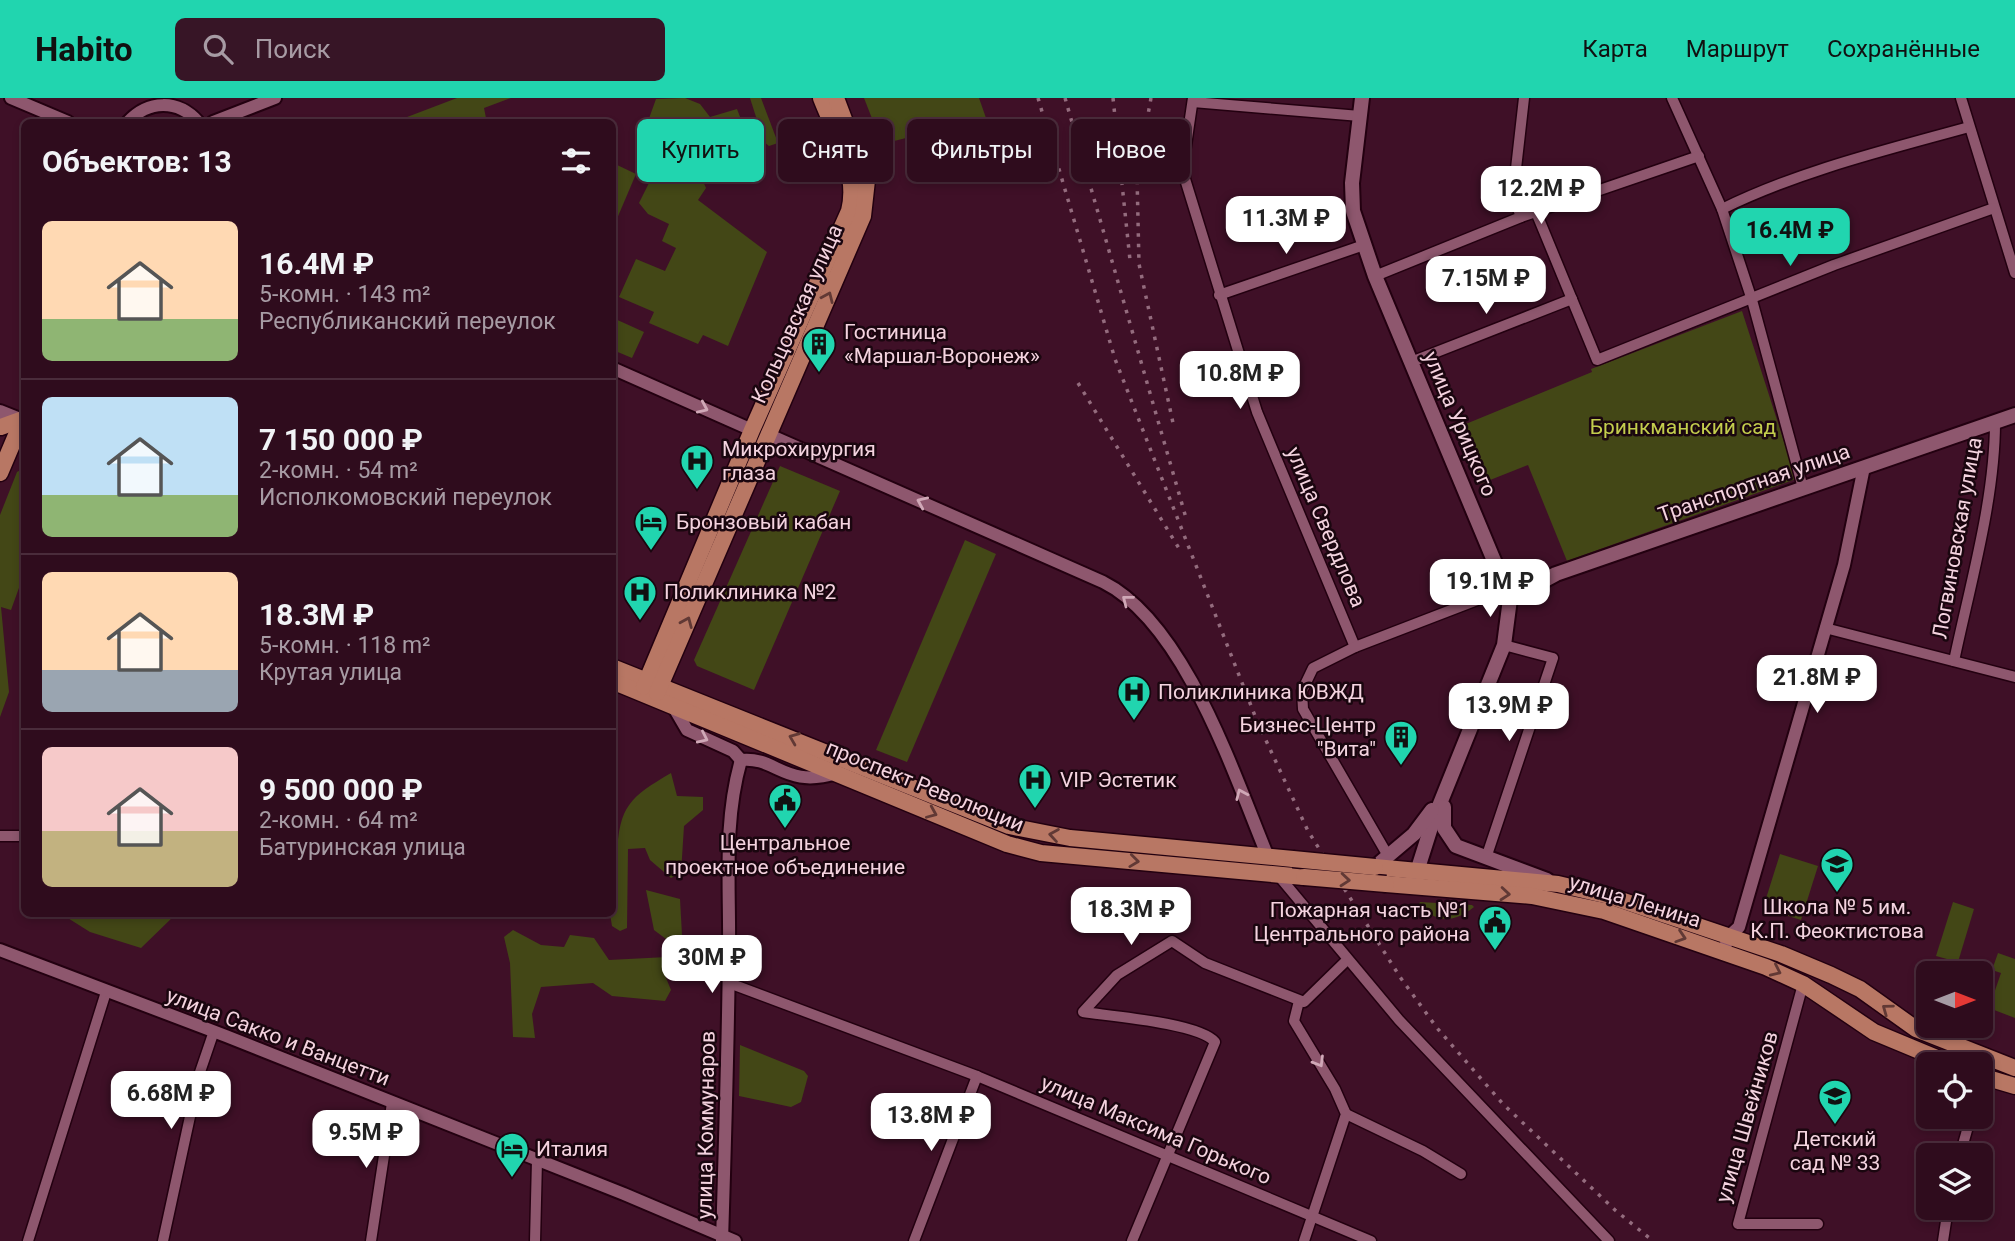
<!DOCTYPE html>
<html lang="ru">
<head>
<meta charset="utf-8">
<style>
  body { margin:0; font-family:Roboto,sans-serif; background:#371526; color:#f1f3f6; height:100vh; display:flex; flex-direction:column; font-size:26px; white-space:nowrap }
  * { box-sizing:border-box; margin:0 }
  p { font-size:23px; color:#a79ba4 }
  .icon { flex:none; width:38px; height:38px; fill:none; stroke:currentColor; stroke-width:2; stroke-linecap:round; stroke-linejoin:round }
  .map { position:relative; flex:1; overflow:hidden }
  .side { position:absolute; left:21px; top:21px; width:595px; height:798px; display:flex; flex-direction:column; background:#2f0c1d; border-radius:10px; box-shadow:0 4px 10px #0003,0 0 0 2px #4a2c3b }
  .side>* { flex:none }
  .banner { position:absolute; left:637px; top:21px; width:665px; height:63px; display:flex; gap:14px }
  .needle { width:46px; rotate:90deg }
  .buttons { position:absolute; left:1916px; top:863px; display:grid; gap:14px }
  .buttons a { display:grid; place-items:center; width:77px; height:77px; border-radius:10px; background:#2f0c1d; box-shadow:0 4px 10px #0003,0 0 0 2px #4a2c3b; font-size:35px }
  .price { position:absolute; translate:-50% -60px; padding:0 16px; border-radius:14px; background:#fff; color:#222; font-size:23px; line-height:46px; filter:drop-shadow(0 2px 4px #0008) }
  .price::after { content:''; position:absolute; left:50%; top:42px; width:21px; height:16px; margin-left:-10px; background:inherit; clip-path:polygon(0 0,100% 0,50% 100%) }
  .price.current { background:#21d5af; color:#111 }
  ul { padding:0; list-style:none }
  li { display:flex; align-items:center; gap:21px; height:175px; padding:0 21px }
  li+li { border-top:2px solid #4a2c3b }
  li span { display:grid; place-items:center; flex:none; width:196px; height:140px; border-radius:10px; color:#555 }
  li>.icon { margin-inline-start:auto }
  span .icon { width:84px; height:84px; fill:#fffc; stroke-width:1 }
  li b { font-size:30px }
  h2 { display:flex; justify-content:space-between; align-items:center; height:84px; padding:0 21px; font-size:30px }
  .tag { padding:0 24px; border-radius:10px; background:#2f0c1d; box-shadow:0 4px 10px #0003,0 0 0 2px #4a2c3b; font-size:24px; line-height:63px }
  .tag.current { background:#21d5af; color:#111 }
  header { display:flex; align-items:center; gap:42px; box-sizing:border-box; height:98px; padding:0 35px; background:#21d5af; color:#111 }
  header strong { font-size:33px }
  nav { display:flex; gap:38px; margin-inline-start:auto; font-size:24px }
  .search { width:490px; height:63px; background:#371526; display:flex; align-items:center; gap:18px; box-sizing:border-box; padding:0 24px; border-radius:10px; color:#a79ba4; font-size:26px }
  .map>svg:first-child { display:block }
  .green { fill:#434716 }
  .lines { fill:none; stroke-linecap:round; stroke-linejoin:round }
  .minor-casing { stroke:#230010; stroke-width:13 }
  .tertiary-casing { stroke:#230010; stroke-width:16 }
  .secondary-casing { stroke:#230010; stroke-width:18 }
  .primary-casing { stroke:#230010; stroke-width:19 }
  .minor { stroke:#8e576e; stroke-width:10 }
  .tertiary { stroke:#8e576e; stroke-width:12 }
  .secondary { stroke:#8e576e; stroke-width:14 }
  .primary { stroke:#b87764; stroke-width:16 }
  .rail { stroke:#946c7e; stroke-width:3.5; stroke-dasharray:3.5 7; stroke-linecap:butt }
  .primary-bridge-casing { stroke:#230010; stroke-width:19; stroke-linecap:butt }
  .primary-bridge { stroke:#b87764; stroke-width:16 }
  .oneway { stroke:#613935 }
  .oneway2 { stroke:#d0a8b7 }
  .labels { text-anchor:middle; stroke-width:5; stroke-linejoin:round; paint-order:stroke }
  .street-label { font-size:21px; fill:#f4d3df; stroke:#1a060f }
  .poi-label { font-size:21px; fill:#f4d3df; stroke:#1a060f; text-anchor:start }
  .park-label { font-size:21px; fill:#c3cd4d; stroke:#1a060f }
</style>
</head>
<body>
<header>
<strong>Habito</strong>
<div class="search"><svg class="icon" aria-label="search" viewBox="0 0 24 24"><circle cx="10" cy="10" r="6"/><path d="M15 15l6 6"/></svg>Поиск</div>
<nav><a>Карта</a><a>Маршрут</a><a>Сохранённые</a></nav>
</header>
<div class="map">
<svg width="2015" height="1143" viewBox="0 0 2015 1143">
  <rect width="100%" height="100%" fill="#3f1027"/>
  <!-- green -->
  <g class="green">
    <polygon points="457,0 511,0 484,10 486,20 475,24 394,24"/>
    <polygon points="685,0 700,6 710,19 737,11 752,50 744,64 725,64 647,26 656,1"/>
    <polygon points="750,0 761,0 778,45 769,48 764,44"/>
    <polygon points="864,0 979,0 986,20 882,46"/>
    <polygon points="661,61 702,81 706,90 698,102 767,154 728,248 703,237 698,246 649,225 654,214 619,199 636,161 665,173 676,150 662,143 669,126 648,116 639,105"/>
    <polygon points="615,66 636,76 613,130 612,73"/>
    <polygon points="1742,213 1796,381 1567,463 1528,367 1480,386 1456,330 1592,274 1591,271"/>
    <polygon points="613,220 644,234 632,260 613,252"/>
    <polygon points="780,368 840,393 754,592 697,568 694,562"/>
    <polygon points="24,370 24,476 11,512 1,509 9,594 0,619 0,417 17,374"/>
    <polygon points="965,442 996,456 907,664 876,652"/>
    <path d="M671,675L677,698L703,699V712L684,728L681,775L671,780L650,762L645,750L628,751L627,830L620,833L612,828L610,816H612L613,760L617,757C619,708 630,699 671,675Z"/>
    <polygon points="1780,756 1818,768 1801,822 1763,810"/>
    <polygon points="646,792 680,801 682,837 666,841 654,832"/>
    <path d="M1420,804L1472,807L1474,809C1454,825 1436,826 1419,806Z"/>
    <polygon points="1953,804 1974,811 1958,864 1936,858"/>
    <polygon points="41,816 176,816 141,850 90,834 63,817 44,821"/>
    <polygon points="513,832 541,847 564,849 570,837 594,840 609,862 667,859 664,875 671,892 665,903 612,898 593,885 541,889 532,916 535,940 513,939 510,865 504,839"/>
    <polygon points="1998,855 2015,861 2015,920 1989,910 2001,875 1992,872"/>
    <polygon points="740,947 804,973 808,978 801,1004 791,1009 739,998"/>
  </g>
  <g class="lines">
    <defs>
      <g id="minor">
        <polyline points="1193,0 1184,61 1185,81 1257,314 1355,549"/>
        <polyline points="1672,0 1722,111 1752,202 1803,390"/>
        <polyline points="1961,0 2015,175"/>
        <polyline points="1193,4 1360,18"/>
        <path d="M1722,111C1799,73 1886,52 1969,29"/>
        <polyline points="1536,114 1597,262 1834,167 1994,110"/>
        <polyline points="1521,119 1513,97 1524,0"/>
        <polyline points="1375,178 1521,119 1699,58"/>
        <polyline points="1219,197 1364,147"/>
        <polyline points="1411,264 1572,201"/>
        <polyline points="1825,530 2015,579"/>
        <path d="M1954,563C1970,487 1995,401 1995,324"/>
        <polyline points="0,738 24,738"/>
        <polyline points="1387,756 1303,611 1302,593 1313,570 1355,549 1485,499 1510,501"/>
        <polyline points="1486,760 1553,560 1504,547"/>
        <polyline points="1278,777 1399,922 1609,1143"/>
        <polyline points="729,885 977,978 1371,1143"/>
        <polyline points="1803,886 1738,1126 1818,1126"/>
        <polyline points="1299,903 1294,923 1335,991 1346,1016 1304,1143"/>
        <polyline points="1346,1016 1423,1053 1461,1076"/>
        <polyline points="1960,1057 1971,1018"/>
        <polyline points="28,1143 106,894"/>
        <polyline points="163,1143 199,977 214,933"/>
        <polyline points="371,1143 392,1005"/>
        <polyline points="535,1143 537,1062"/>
        <polyline points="914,1143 977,978"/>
        <path d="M1132,1143L1215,944C1199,925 1110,918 1083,914L1117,877L1172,843L1205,865L1304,904L1347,862"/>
        <polyline points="1943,1143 1948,1110"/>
      </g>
      <g id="tertiary">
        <polyline points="11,0 68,24"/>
        <path d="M128,24C148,2 178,1 198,24"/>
        <polyline points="213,24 275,0"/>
        <polyline points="612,270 752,332"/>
        <path d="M767,336L1103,484C1185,525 1234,677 1268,759"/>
        <path d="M673,608L687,632L733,653L741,662C776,658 785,691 836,675"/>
        <polyline points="0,852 226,938 624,1096 735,1143"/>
        <polyline points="1724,853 1728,839 1739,829 1844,467 1864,369"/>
        <path d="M722,1143C725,1046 728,950 729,853C730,788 723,725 741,662"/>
      </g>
      <g id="secondary">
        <polyline points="1362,0 1352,85 1353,113 1375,178 1510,501 1504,547 1433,723 1414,783"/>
        <polyline points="0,314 20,322"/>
        <polyline points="1510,501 1556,476 2015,317"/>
        <polyline points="1444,709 1444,730 1456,748 1547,782"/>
        <polyline points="1375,769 1414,736 1432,712"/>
      </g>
      <g id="primary">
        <polyline points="1,329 20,322 24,324"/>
        <polyline points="0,375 17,335"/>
        <polyline points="612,569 1009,728 1070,740 1293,761"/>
        <polyline points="612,583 1007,746 1041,755 1304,779"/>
        <path d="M644,589L752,332L849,113C859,75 835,36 821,0"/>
        <polyline points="657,595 863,118 867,82 836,0"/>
        <polyline points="1375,769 1558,786 1609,798 1781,856 1831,877 1860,891 1916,931 2015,970"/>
        <polyline points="1386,786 1532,798 1604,813 1766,869 1803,886 1874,934 1951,966"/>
        <polyline points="1981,978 2015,988"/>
      </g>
    </defs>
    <!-- minor casing -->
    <use href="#minor" class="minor-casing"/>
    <!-- tertiary casing -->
    <use href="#tertiary" class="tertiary-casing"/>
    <!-- secondary casing -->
    <use href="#secondary" class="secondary-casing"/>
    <!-- primary casing -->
    <use href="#primary" class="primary-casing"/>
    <!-- minor -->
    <use href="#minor" class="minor"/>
    <!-- tertiary -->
    <use href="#tertiary" class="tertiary"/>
    <!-- secondary -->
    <use href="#secondary" class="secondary"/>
    <!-- primary -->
    <use href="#primary" class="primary"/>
    <!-- rail -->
    <g class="rail">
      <polyline points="1038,0 1115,261 1257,623 1308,733 1400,879 1437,930 1503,1006 1615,1112 1653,1143"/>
      <polyline points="1065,0 1186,420"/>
      <polyline points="1113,0 1130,162"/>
      <polyline points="1151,0 1137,78 1139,166 1173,325"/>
      <polyline points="1078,285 1180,452"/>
    </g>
    <defs>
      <g id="primary-bridge">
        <polyline points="1293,761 1375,769"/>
        <polyline points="1304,779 1386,786"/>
      </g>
    </defs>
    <!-- primary-bridge casing -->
    <use href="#primary-bridge" class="primary-bridge-casing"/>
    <!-- primary-bridge -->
    <use href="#primary-bridge" class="primary-bridge"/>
  </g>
  <!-- one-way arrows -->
  <defs><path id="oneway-chevron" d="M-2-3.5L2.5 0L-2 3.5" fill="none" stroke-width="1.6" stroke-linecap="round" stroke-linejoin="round" transform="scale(1.75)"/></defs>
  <g class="oneway">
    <use href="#oneway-chevron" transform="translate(828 199) rotate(-66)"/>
    <use href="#oneway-chevron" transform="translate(687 524) rotate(-67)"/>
    <use href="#oneway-chevron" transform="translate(794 640) rotate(-158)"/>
    <use href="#oneway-chevron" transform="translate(932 715) rotate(23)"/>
    <use href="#oneway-chevron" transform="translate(1054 737) rotate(-171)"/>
    <use href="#oneway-chevron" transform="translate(1134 763) rotate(7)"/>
    <use href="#oneway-chevron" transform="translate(1345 782) rotate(5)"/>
    <use href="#oneway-chevron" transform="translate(1505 796) rotate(5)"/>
    <use href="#oneway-chevron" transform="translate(1681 839) rotate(18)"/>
    <use href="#oneway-chevron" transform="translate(1776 873) rotate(25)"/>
    <use href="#oneway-chevron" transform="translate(1887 911) rotate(-144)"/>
  </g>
  <g class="oneway2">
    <use href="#oneway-chevron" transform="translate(703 310) rotate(24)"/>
    <use href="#oneway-chevron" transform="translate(922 404) rotate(-156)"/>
    <use href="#oneway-chevron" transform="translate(1127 502) rotate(-142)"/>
    <use href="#oneway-chevron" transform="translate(703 640) rotate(25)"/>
    <use href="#oneway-chevron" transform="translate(1241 696) rotate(-114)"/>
    <use href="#oneway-chevron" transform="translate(1319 964) rotate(59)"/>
  </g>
  <!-- icons -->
  <defs>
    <symbol id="building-pin" viewBox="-11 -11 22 30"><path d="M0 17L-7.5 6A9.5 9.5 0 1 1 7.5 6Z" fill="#21d5af" stroke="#1a060f"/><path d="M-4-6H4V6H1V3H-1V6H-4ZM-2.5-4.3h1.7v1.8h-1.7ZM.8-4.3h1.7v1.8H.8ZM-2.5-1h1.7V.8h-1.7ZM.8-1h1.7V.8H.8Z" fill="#111"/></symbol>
    <symbol id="hospital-pin" viewBox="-11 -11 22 30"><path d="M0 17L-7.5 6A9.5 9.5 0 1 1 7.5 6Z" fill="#21d5af" stroke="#1a060f"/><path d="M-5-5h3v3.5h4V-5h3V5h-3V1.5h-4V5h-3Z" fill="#111"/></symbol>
    <symbol id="hotel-pin" viewBox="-11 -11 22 30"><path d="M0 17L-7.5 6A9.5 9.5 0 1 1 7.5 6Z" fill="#21d5af" stroke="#1a060f"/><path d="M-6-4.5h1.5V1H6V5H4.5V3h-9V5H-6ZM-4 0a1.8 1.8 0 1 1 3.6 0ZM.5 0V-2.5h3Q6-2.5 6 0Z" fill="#111"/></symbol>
    <symbol id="civic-pin" viewBox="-11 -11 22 30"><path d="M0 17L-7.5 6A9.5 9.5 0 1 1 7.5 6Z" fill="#21d5af" stroke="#1a060f"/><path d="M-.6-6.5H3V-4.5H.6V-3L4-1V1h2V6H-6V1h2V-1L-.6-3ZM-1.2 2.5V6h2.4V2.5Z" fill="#111"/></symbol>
    <symbol id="school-pin" viewBox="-11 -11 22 30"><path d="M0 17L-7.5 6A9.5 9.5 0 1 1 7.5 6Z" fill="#21d5af" stroke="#1a060f"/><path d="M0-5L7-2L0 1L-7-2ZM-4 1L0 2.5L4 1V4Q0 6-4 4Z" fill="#111"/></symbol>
  </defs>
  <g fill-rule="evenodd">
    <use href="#building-pin" x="800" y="227" width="38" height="52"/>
    <use href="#hospital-pin" x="678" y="344" width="38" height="52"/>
    <use href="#hotel-pin" x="632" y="405" width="38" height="52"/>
    <use href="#hospital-pin" x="621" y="475" width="38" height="52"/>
    <use href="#hospital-pin" x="1115" y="575" width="38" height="52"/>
    <use href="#building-pin" x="1382" y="620" width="38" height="52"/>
    <use href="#hospital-pin" x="1016" y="663" width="38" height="52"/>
    <use href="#civic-pin" x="766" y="683" width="38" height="52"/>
    <use href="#school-pin" x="1818" y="747" width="38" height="52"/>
    <use href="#civic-pin" x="1476" y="805" width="38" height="52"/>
    <use href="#school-pin" x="1816" y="979" width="38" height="52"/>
    <use href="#hotel-pin" x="493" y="1032" width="38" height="52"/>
  </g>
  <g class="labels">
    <!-- street labels -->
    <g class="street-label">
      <text transform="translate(797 216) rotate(-66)" y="7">Кольцовская улица</text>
      <text transform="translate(1460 326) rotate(67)" y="7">улица Урицкого</text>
      <text transform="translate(1754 385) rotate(-19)" y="7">Транспортная улица</text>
      <text transform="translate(1326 429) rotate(67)" y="7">улица Свердлова</text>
      <text transform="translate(1957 440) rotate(-80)" y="7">Логвиновская улица</text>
      <text transform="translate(925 688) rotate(22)" y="7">проспект Революции</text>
      <text transform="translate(1635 803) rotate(17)" y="7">улица Ленина</text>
      <text transform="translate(278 939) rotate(21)" y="7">улица Сакко и Ванцетти</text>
      <text transform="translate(1747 1019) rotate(-74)" y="7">улица Швейников</text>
      <text transform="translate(706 1027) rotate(-89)" y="7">улица Коммунаров</text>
      <text transform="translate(1156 1032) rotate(23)" y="7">улица Максима Горького</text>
    </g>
    <!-- poi labels -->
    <g class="poi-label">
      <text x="844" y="241">Гостиница<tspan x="844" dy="24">«Маршал-Воронеж»</tspan></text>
      <text x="722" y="358">Микрохирургия<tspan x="722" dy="24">глаза</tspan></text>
      <text x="676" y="431">Бронзовый кабан</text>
      <text x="664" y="501">Поликлиника №2</text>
      <text x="1158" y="601">Поликлиника ЮВЖД</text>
      <text x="1376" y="634" text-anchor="end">Бизнес-Центр<tspan x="1376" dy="24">"Вита"</tspan></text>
      <text x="1060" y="689">VIP Эстетик</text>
      <text x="785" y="752" text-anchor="middle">Центральное<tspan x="785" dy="24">проектное объединение</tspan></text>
      <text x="1837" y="816" text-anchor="middle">Школа № 5 им.<tspan x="1837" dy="24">К.П. Феоктистова</tspan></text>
      <text x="1470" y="819" text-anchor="end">Пожарная часть №1<tspan x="1470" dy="24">Центрального района</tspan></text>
      <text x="1835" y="1048" text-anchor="middle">Детский<tspan x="1835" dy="24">сад № 33</tspan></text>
      <text x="536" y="1058">Италия</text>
    </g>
    <!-- park labels -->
    <g class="park-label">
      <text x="1683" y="336">Бринкманский сад</text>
    </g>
  </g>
</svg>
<div class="buttons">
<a><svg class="needle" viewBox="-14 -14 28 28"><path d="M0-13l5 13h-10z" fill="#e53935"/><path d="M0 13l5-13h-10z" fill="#a79ba4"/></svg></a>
<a><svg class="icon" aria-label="locate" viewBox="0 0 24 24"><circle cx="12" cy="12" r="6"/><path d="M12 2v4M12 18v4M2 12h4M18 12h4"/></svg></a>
<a><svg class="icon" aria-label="layers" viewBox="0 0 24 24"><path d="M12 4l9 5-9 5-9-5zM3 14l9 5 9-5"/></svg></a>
</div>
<b class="price" style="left:1541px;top:128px">12.2M ₽</b>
<b class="price" style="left:1286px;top:158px">11.3M ₽</b>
<b class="price current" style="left:1790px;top:170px">16.4M ₽</b>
<b class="price" style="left:1486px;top:218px">7.15M ₽</b>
<b class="price" style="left:1240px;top:313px">10.8M ₽</b>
<b class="price" style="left:1490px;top:521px">19.1M ₽</b>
<b class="price" style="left:1817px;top:617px">21.8M ₽</b>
<b class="price" style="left:1509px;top:645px">13.9M ₽</b>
<b class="price" style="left:1131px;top:849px">18.3M ₽</b>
<b class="price" style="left:712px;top:897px">30M ₽</b>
<b class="price" style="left:171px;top:1033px">6.68M ₽</b>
<b class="price" style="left:931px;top:1055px">13.8M ₽</b>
<b class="price" style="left:366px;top:1072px">9.5M ₽</b>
<div class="banner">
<a class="tag current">Купить</a>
<a class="tag">Снять</a>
<a class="tag">Фильтры</a>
<a class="tag">Новое</a>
</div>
<section class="side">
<h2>Объектов: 13<svg class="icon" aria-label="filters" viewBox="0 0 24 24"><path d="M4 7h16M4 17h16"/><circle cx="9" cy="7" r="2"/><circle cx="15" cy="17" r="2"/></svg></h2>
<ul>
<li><span style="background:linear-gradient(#ffd9b3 70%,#8fb573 0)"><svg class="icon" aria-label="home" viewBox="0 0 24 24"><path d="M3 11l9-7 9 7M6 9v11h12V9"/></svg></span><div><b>16.4M ₽</b><p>5-комн. · 143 m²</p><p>Республиканский переулок</p></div></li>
<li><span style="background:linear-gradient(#bfe0f5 70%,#8fb573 0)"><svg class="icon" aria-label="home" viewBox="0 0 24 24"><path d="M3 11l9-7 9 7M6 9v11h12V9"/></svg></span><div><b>7 150 000 ₽</b><p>2-комн. · 54 m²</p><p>Исполкомовский переулок</p></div></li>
<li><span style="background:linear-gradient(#ffd9b3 70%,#9aa5b1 0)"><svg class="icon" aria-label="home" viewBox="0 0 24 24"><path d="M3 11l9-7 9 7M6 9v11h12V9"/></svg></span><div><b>18.3M ₽</b><p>5-комн. · 118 m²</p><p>Крутая улица</p></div></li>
<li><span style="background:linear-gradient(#f6c9c9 60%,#c2b280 0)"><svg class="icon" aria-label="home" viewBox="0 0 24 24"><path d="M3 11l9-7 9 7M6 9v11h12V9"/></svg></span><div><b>9 500 000 ₽</b><p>2-комн. · 64 m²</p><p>Батуринская улица</p></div></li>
</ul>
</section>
</div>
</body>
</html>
